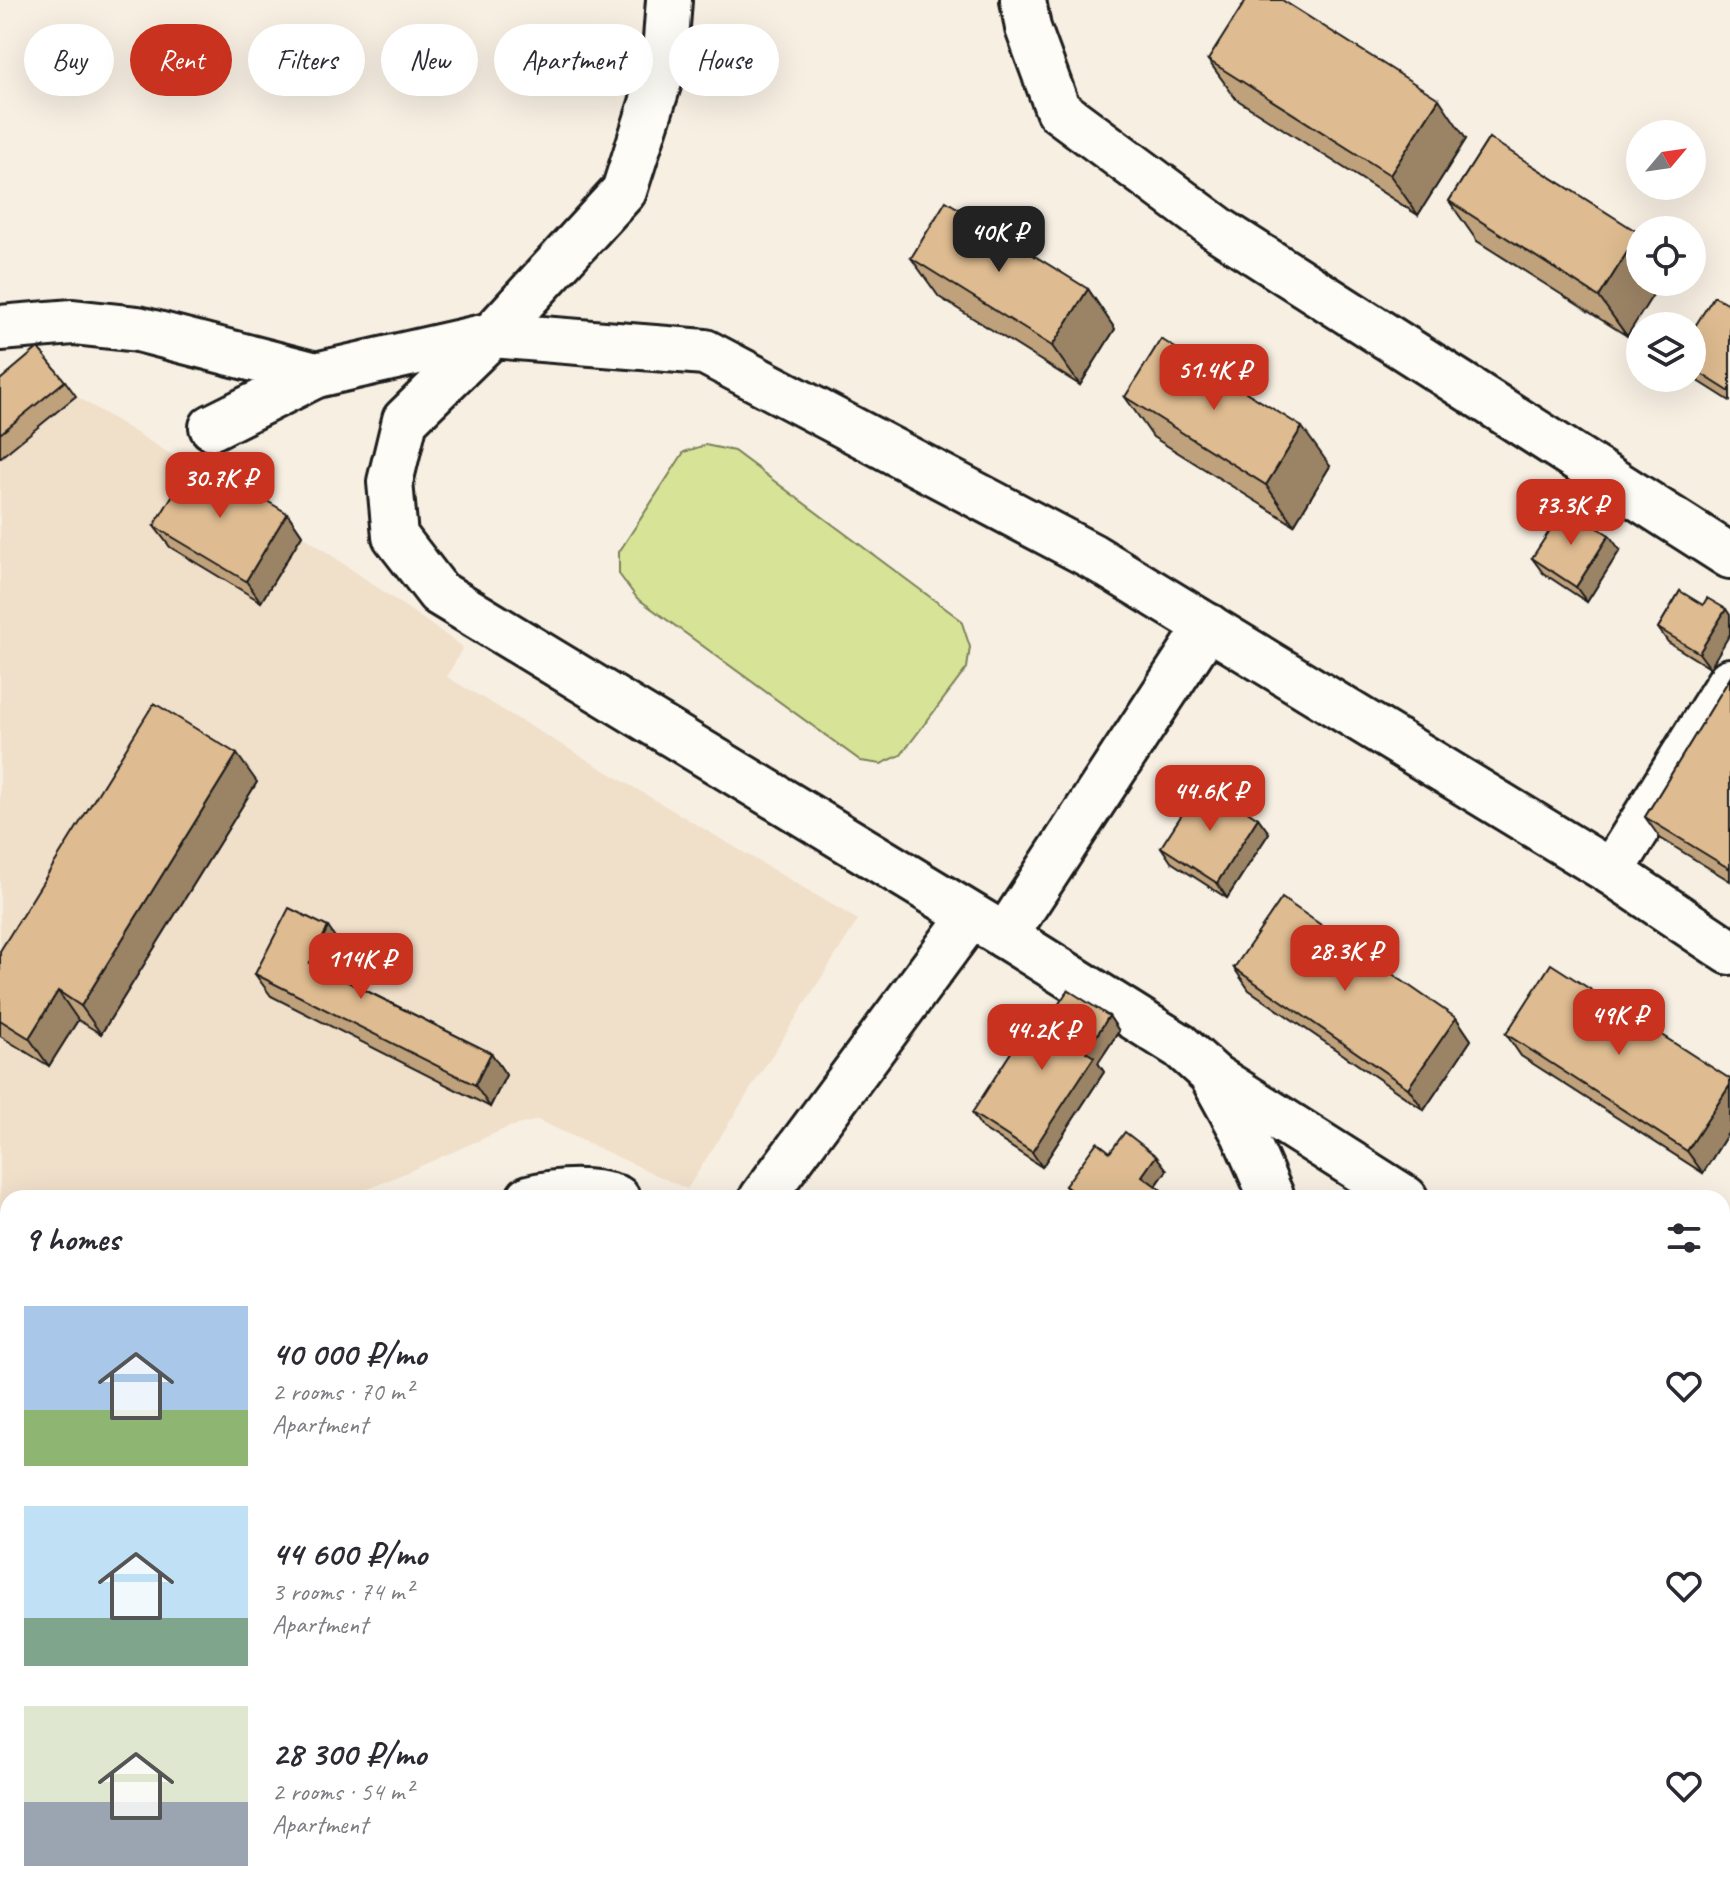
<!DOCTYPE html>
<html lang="en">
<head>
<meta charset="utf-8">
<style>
  body { margin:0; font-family:Caveat,sans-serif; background:#f7f7f7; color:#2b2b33; height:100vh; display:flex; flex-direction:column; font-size:30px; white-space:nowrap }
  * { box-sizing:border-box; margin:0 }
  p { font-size:26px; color:#7c7c81 }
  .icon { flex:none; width:44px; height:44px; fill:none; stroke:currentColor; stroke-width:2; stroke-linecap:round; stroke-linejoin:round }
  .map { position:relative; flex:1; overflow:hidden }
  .details { position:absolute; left:0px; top:1190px; width:1730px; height:712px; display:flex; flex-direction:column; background:#fff; border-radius:24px 24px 0 0; box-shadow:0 8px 32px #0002 }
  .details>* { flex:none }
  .hud { position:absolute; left:24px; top:24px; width:800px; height:72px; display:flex; gap:16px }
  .needle { width:52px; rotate:61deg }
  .buttons { position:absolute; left:1626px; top:120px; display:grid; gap:16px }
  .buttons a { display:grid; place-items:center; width:80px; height:80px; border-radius:50%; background:#fff; box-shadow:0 8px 32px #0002; font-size:40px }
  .price { position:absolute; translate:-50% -68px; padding:0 18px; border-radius:16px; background:#c8321e; color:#fff; font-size:26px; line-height:52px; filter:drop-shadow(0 2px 4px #0008) }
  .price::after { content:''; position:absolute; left:50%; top:48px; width:24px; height:18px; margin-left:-12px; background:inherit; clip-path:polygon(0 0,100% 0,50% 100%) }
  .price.active { background:#222; color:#fff }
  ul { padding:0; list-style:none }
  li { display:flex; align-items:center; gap:24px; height:200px; padding:0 24px }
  li span { display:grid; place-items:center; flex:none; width:224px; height:160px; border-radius:0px; color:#555 }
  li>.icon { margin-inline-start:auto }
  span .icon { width:96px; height:96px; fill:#fffc; stroke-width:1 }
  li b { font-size:34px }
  h2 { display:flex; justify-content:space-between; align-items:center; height:96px; padding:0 24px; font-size:34px }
  .chip { padding:0 28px; border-radius:36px; background:#fff; box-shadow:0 8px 32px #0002; font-size:28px; line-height:72px }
  .chip.active { background:#c8321e; color:#fff }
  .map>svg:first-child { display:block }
  .built { fill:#f0dfc9 }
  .green { fill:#d7e497; stroke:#7a805a; stroke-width:2 }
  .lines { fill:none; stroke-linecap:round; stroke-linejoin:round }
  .minor-casing { stroke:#1c1c1c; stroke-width:50 }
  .minor { stroke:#fdfcf7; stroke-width:44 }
  .wall { fill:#bfa17c; stroke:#1c1c1c; stroke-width:2 }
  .shaded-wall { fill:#9b8365; stroke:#1c1c1c; stroke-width:2 }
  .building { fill:#debb90; stroke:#1c1c1c; stroke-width:2 }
</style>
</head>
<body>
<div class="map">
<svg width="1730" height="1902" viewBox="0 0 1730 1902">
  <rect width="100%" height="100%" fill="#f7efe2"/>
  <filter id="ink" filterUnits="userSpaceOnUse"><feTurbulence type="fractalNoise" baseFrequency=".0125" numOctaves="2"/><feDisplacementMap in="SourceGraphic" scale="16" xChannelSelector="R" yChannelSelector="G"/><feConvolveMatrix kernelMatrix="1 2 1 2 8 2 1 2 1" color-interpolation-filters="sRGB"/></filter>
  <g filter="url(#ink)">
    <!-- built -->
    <g class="built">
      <polygon points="49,363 76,396 302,535 463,647 447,677 858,920 687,1189 538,1120 509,1127 348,1198 8,1198 8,1349 0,1353 0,403"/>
      <polygon points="8,1508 8,1894 866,1894 852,1902 0,1902 0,1513"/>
    </g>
    <!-- green -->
    <polygon class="green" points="705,445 734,451 961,620 970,647 967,668 901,755 881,764 861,761 637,598 619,574 619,552 684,452"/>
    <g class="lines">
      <defs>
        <g id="minor">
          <polyline points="669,0 664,66 624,191 492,335 405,420 390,482 395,536 439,593 1005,936 1180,1046 1211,1074 1244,1134 1272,1198"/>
          <polyline points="1023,0 1028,28 1058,110 1221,231 1730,556"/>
          <polyline points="0,328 73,322 138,329 316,375 492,335 705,352 1092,556 1611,872 1730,952"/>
          <polyline points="212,427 316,375"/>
          <polyline points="1611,872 1730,681"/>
          <polyline points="1005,936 1208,626"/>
          <polyline points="1216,1078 1405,1198"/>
          <path d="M529,1198C557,1191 589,1189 617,1198"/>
          <polyline points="762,1198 970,917"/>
          <polyline points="1722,1400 1730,1406"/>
          <polyline points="0,1440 8,1435"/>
          <polyline points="0,1716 8,1730"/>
          <polyline points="1722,1800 1730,1805"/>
          <polyline points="98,1894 102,1902"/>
          <polyline points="250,1894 254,1902"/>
          <polyline points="384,1894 389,1902"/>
          <polyline points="0,1901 0,1902"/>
          <polyline points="436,1902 451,1894"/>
          <polyline points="700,1902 715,1894"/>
        </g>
      </defs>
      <!-- minor casing -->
      <use href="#minor" class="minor-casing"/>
      <!-- minor -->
      <use href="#minor" class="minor"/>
    </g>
    <!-- wall -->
    <g class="wall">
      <polygon points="1208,60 1466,139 1418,215 1236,99"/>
      <polygon points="1489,138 1627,336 1477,241 1449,201"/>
      <polygon points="911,258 1088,289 1115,329 1080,385 939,297"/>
      <polygon points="1730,305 1730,401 1692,377 1692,331"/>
      <polygon points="0,380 65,381 76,396 0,458"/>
      <polygon points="1125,397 1330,466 1294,525 1153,437"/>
      <polygon points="287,513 302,535 261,602 170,547 154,526"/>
      <polygon points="1620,550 1587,602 1543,573 1532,558"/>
      <polygon points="1680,591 1710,668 1668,642 1658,628"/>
      <polygon points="1730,678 1730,881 1660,838 1645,817"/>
      <polygon points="257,782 101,1034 78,1020 49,1066 0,1036 0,951"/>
      <polygon points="1258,818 1269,833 1227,898 1171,862 1161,847"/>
      <polygon points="343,949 331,973 491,1053 506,1075 490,1107 271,996 255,974"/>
      <polygon points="1234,968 1456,1018 1471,1040 1424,1110 1249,990"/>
      <polygon points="1109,1016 1119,1031 1098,1063 1104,1072 1042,1167 982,1128 972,1113 1046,1023"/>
      <polygon points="1506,1034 1730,1079 1730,1130 1703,1173 1521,1056"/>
      <polygon points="1110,1152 1156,1156 1167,1170 1156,1186 1169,1198 1074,1198 1065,1186"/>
      <polygon points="351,1894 355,1901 354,1902 291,1902"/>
      <polygon points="488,1894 667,1894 653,1902 473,1902"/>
      <polygon points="755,1894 866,1894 853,1902 741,1902"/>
    </g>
    <!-- shaded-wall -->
    <g class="shaded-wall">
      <polygon points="1439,99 1466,139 1418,215 1390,175"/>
      <polygon points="1639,233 1640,282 1661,282 1627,336 1599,297"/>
      <polygon points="1088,289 1115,329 1080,385 1052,346"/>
      <polygon points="1302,427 1330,466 1294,525 1266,485"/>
      <polygon points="287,513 302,535 261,602 246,581"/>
      <polygon points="1609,535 1620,550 1587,602 1576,587"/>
      <polygon points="1726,609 1730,615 1730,634 1710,668 1699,653"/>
      <polygon points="237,754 257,782 101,1034 81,1006"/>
      <polygon points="1258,818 1269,833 1227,898 1217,883"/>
      <polygon points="328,927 343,949 325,984 310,963"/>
      <polygon points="58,991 78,1020 49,1066 29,1038"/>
      <polygon points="1109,1016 1119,1031 1098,1063 1104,1072 1042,1167 1032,1152 1086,1052"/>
      <polygon points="1456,1018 1471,1040 1424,1110 1408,1088"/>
      <polygon points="491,1053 506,1075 490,1107 475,1085"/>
      <polygon points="1730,1085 1730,1130 1703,1173 1687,1151"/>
      <polygon points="1156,1156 1167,1170 1152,1191 1142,1176"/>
      <polygon points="1164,1192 1169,1198 1159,1198"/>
    </g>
    <!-- building -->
    <g class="building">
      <polygon points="1246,0 1282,0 1439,99 1390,175 1208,60"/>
      <polygon points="1489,138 1639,233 1599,297 1449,201"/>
      <polygon points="946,201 1088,289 1052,346 911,258"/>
      <polygon points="1714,296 1730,305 1730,392 1692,368 1692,331"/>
      <polygon points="1161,339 1302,427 1266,485 1125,397"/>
      <polygon points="38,348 65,381 0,434 0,380"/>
      <polygon points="195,458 287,513 246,581 154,526"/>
      <polygon points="1565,507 1609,535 1576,587 1532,558"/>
      <polygon points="1680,591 1703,605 1707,598 1726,609 1699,653 1658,628"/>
      <polygon points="1730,678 1730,869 1645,817"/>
      <polygon points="154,703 237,754 81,1006 58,991 29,1038 0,1020 0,951"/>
      <polygon points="1203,782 1258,818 1217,883 1161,847"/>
      <polygon points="1282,898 1456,1018 1408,1088 1234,968"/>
      <polygon points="289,908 328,927 310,963 491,1053 475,1085 255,974"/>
      <polygon points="1551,964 1730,1079 1730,1085 1687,1151 1506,1034"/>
      <polygon points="1068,990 1109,1016 1086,1052 1094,1057 1032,1152 972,1113 1035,1015 1046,1023"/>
      <polygon points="1125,1132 1156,1156 1142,1176 1164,1192 1159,1198 1082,1198 1065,1186 1097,1142 1110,1152"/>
      <polygon points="0,1564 8,1579 8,1701 0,1686"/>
      <polygon points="0,1765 8,1780 8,1894 68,1894 72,1902 12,1902 0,1880"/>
      <polygon points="112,1894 177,1894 182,1902 116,1902"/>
      <polygon points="286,1894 350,1894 334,1902 291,1902"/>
      <polygon points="488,1894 649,1894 635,1902 473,1902"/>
      <polygon points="755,1894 848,1894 834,1902 741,1902"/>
    </g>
  </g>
</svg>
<div class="buttons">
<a><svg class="needle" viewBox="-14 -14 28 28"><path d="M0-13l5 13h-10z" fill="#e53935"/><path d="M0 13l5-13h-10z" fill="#7c7c81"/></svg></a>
<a><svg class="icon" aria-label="locate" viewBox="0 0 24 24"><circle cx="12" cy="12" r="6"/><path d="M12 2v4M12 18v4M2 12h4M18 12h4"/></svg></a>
<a><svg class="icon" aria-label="layers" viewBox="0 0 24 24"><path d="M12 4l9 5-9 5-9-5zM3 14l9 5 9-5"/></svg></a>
</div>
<b class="price active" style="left:999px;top:274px">40K ₽</b>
<b class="price" style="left:1214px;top:412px">51.4K ₽</b>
<b class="price" style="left:220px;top:520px">30.7K ₽</b>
<b class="price" style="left:1571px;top:547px">73.3K ₽</b>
<b class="price" style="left:1210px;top:833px">44.6K ₽</b>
<b class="price" style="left:1345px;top:993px">28.3K ₽</b>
<b class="price" style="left:361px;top:1001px">114K ₽</b>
<b class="price" style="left:1619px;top:1057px">49K ₽</b>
<b class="price" style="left:1042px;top:1072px">44.2K ₽</b>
<div class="hud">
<a class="chip">Buy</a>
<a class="chip active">Rent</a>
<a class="chip">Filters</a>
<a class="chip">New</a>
<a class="chip">Apartment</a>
<a class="chip">House</a>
</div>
<section class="details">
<h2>9 homes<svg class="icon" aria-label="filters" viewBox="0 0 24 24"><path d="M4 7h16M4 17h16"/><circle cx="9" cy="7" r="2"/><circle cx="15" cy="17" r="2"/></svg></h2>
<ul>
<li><span style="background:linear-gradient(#a9c7e8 65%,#8fb573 0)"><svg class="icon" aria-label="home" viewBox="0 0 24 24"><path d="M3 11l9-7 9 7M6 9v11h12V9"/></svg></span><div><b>40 000 ₽/mo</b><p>2 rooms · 70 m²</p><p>Apartment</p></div><svg class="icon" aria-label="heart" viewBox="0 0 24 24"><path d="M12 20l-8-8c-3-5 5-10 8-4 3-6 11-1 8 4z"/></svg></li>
<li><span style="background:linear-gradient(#bfe0f5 70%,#7fa58c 0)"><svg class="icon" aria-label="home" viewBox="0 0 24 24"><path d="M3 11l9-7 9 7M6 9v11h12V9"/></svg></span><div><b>44 600 ₽/mo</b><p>3 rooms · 74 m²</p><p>Apartment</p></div><svg class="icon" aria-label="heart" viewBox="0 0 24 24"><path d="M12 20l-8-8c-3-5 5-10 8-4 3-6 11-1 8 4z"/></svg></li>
<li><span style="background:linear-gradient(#dfe7d0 60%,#9aa5b1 0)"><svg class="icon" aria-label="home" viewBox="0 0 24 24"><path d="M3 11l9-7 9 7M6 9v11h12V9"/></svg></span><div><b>28 300 ₽/mo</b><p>2 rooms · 54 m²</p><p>Apartment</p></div><svg class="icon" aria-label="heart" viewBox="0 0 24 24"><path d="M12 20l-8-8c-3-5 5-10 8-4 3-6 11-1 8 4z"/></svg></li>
</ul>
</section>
</div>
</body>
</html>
